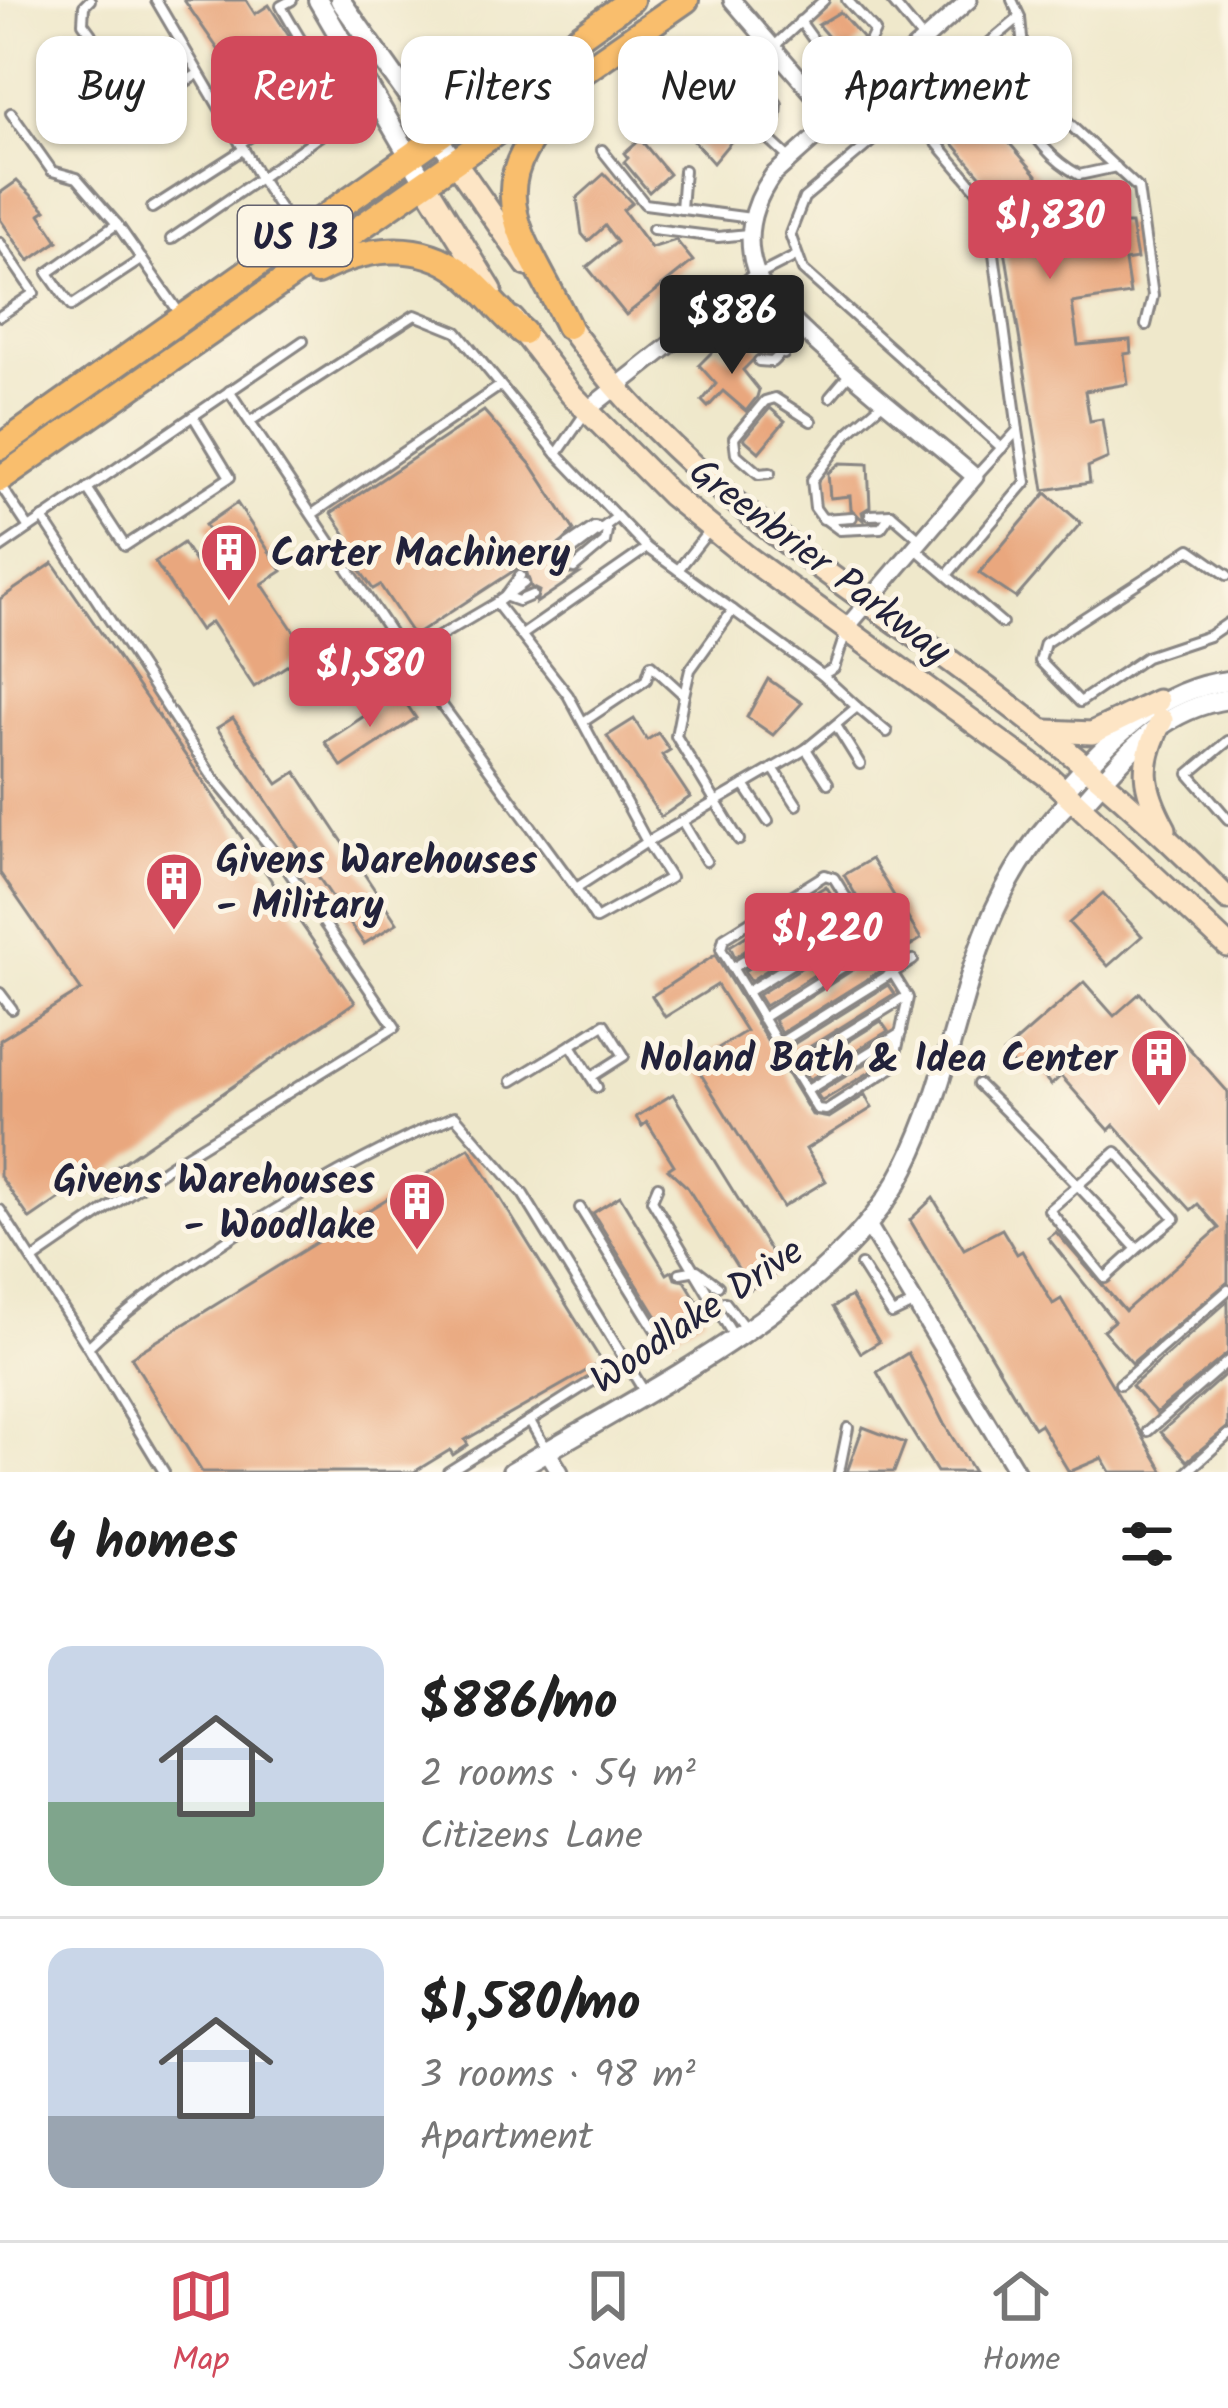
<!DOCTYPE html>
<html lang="en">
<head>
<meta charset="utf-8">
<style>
  body { margin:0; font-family:Kalam,sans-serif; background:#f6f6f6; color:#222; height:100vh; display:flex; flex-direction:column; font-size:45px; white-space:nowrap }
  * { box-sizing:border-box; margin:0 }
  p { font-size:39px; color:#767676 }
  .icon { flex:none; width:66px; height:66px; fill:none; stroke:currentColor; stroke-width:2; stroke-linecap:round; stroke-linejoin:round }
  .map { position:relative; height:1472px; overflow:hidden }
  .details { display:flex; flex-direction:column; background:#fff; flex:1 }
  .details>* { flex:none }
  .guide { position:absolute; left:36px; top:36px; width:1158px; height:108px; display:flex; gap:24px }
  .price { position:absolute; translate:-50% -102px; padding:0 27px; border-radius:12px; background:#d1495b; color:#fff; font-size:39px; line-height:78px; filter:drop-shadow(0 3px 6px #0008) }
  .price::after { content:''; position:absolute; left:50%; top:72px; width:36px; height:27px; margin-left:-18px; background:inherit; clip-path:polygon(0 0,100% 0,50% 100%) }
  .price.active { background:#222; color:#fff }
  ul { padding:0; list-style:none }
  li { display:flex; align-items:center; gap:36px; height:300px; padding:0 48px }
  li+li { border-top:3px solid #e0e0e0 }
  li span { display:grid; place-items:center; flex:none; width:336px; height:240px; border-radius:24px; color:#555 }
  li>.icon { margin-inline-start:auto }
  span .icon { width:144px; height:144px; fill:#fffc; stroke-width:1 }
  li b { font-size:51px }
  h2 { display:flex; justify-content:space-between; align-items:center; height:144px; padding:0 48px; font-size:51px }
  .chip { padding:0 42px; border-radius:24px; background:#fff; box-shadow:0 3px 9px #0004; font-size:42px; line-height:108px }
  .chip.active { background:#d1495b; color:#fff }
  .tab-bar { display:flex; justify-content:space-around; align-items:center; height:168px; border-top:3px solid #e0e0e0; background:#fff; font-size:33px; color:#767676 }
  .tab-bar a { display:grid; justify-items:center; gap:6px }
  .tab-bar .active { color:#d1495b }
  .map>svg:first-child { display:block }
  .building { fill:#e9a77e }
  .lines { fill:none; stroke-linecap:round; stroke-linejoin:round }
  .service-casing { stroke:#888583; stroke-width:14 }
  .minor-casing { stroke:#888583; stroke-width:21 }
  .tertiary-casing { stroke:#888583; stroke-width:24 }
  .secondary-casing { stroke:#888583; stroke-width:27 }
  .primary-casing { stroke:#888583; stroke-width:30 }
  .service { stroke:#fff; stroke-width:8 }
  .minor { stroke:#fff; stroke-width:15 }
  .tertiary { stroke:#fff; stroke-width:18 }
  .secondary { stroke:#fde5c5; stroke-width:21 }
  .primary { stroke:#f9be6d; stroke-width:24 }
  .labels { text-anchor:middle; stroke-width:10; stroke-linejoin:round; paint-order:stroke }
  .shield { fill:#fcf5e5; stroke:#63616e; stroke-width:3 }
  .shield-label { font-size:36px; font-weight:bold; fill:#22223b }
  .poi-label { font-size:39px; font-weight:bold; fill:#22223b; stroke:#fcf5e5; text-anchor:start }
  .street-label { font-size:39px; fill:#22223b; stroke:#fcf5e5 }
</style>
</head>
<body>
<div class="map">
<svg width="1228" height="1472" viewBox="0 0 1228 1472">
  <rect width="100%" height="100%" fill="#fcf5e5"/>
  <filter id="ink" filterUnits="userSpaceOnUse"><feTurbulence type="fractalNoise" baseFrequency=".00833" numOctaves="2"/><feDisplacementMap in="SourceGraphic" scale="24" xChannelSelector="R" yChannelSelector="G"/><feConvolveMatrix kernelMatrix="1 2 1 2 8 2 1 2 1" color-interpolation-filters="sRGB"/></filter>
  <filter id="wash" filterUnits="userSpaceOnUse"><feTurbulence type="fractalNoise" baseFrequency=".004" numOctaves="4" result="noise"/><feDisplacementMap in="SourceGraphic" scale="48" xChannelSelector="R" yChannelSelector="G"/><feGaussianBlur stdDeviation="2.7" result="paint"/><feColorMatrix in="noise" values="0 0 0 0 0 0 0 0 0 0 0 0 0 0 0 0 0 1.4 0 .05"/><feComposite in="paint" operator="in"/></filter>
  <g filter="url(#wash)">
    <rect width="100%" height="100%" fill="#efe8cb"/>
    <g id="blocks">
      <!-- building -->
      <g class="building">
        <polygon points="184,0 246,0 255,14 269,5 292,41 282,47 310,89 256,123 220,71 229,65"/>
        <polygon points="840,12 863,38 845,56 818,25"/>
        <polygon points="990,68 1018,99 992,123 1037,175 1040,196 1110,186 1117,224 1131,224 1137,259 1125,261 1130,294 1072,303 1078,345 1130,340 1131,353 1124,354 1128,384 1085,391 1090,421 1102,419 1108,458 1088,467 1090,483 1044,490 996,194 932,119"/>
        <polygon points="746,92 762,109 754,109 750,121 737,123 738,133 713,163 682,128 701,102 723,117 731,117 732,104"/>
        <polygon points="640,139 669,174 649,192 624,162 628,158 624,153"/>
        <polygon points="604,174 632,203 623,210 651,248 676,240 693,261 626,315 587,267 617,242 605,226 588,241 582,234 577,198"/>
        <polygon points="17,181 46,210 40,214 58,241 29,261 0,219 0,193"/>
        <polygon points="752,342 762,351 743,370 759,390 757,397 746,411 723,391 708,407 702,401 716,384 699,365 716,348 734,361"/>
        <polygon points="770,408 785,421 759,452 744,439"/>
        <polygon points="484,411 532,466 574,530 554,551 568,563 569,574 579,574 536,603 539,591 531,587 526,570 518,568 414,636 380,585 373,589 359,569 366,564 331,513"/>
        <polygon points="840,463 868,464 870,507 862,512 864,521 851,509 850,496 830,498 828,473"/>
        <polygon points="1046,493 1081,523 1016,598 979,573"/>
        <polygon points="237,503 282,571 262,584 308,652 254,687 211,622 200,630 155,562 183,543 195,562 219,546 205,525"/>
        <polygon points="53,563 355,1002 96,1181 84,1188 81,1184 30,1219 0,1176 0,1040 81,990 0,873 0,599"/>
        <polygon points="362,638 379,663 369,669 376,681 366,688 341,651"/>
        <polygon points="768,679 802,703 773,735 747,717"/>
        <polygon points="399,693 416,718 342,767 325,742"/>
        <polygon points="233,718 278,784 296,772 397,923 364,944 217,728"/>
        <polygon points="634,719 647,740 658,733 670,750 662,755 690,797 661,817 607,736"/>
        <polygon points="871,859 921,939 892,957 844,875"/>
        <polygon points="826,886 833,897 735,957 730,946"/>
        <polygon points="1103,893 1142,936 1108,966 1069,923"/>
        <polygon points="844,910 849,918 750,981 744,971"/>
        <polygon points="858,932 865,943 765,1006 758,995"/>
        <polygon points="715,955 812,1115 829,1118 865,1095 872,1108 806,1149 826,1181 783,1207 694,1063 746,1031 717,985 665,1017 652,996"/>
        <polygon points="873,957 880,971 781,1033 774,1020"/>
        <polygon points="1084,982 1114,1016 1140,993 1228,1092 1228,1282 1132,1363 1103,1330 1114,1321 1048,1238 1056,1232 1125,1311 1219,1228 1198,1204 1191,1210 1114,1125 1109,1130 1061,1076 1051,1085 1034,1065 1023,1075 1003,1053"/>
        <polygon points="888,985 894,994 795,1056 789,1047"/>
        <polygon points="881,1021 888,1031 809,1080 803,1070"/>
        <polygon points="875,1058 880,1066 822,1101 817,1094"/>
        <polygon points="673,1094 782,1270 751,1289 687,1187 668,1169 674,1165 647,1122 642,1126 636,1117"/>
        <polygon points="469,1148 602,1362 465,1440 468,1445 453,1455 450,1450 414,1472 202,1472 131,1357"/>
        <polygon points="620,1196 667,1274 672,1271 675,1279 685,1281 696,1299 693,1310 706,1315 670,1338 671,1324 659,1320 593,1213"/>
        <polygon points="933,1198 964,1249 1002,1229 1017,1254 1022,1251 1053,1304 1061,1299 1164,1472 1110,1472 1102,1458 1069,1472 1040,1424 1034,1428 910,1220"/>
        <polygon points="851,1296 879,1342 861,1353 833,1307"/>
        <polygon points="1228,1301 1228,1353 1156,1413 1132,1386"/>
        <polygon points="908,1353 944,1424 974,1472 937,1472 898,1409 877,1372"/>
        <polygon points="1228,1372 1228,1427 1187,1461 1161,1432"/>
        <polygon points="863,1427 905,1443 894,1472 847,1472"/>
      </g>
    </g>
  </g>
  <g filter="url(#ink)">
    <use href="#blocks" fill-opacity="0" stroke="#888583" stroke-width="3"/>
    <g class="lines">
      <defs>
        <g id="service">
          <polyline points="90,0 84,6 83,23 91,34"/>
          <polyline points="156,0 240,143 356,70"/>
          <path d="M292,0L281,6C300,42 338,89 328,130L260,178L296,234"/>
          <polyline points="891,0 923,39"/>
          <polyline points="1020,18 1025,68 1040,97 1138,188 1153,296 1146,325"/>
          <polyline points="800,21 826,57 844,66 862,58 875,31 847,0"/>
          <polyline points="863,56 987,202 1018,430 976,476"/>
          <polyline points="694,77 726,110"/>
          <path d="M1039,95L1021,110C1033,138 1052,160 1079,175L1116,167"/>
          <polyline points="716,100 824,0"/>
          <polyline points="674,105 672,95 731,53 741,57 777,104 776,117 762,133 744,128"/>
          <polyline points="11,113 52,171 77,178 117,224 181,315"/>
          <polyline points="757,116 762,133 789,158"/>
          <polyline points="106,131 198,74"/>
          <polyline points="602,150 645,204 751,218"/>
          <polyline points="152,208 244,149"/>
          <polyline points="681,209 684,170"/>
          <polyline points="117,224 48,273 71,306 142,259"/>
          <polyline points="653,229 718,237 748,234"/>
          <polyline points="171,239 260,178 240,143"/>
          <polyline points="0,243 34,293 0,316"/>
          <polyline points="759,275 796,256"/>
          <polyline points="679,293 725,337 751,329 784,354"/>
          <polyline points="759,361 772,362 804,331"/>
          <polyline points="229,391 406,656 576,888 647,842 568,695 496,603 406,656"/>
          <polyline points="830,397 852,371"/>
          <polyline points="252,420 415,315 457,332 557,454 586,412"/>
          <polyline points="1002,448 803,270 790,234 804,198 1020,17 1012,0"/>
          <polyline points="557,454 647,548"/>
          <polyline points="770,473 759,474 736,454 734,438 765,401 775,398 811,421"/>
          <polyline points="1,486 29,528"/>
          <polyline points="87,488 125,546 230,477 193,416"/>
          <polyline points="314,513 500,386"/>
          <polyline points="870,515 891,514 920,539"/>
          <polyline points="852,517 823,519 815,508 812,480 849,432 886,400"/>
          <polyline points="825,519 840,530 881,528 891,514"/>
          <polyline points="0,548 303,341"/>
          <polyline points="562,549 594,527 606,529"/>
          <polyline points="916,549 1002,623"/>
          <polyline points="566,555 617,517"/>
          <polyline points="574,568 605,542 607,531"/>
          <polyline points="678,570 822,675 834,668 845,635"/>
          <polyline points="947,575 1026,482 1018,430"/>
          <polyline points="1227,575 1190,549 1045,643 1040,661 1080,702 1146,657 1209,636 1228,623"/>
          <polyline points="506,595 520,576"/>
          <polyline points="507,597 518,601 532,595"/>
          <polyline points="496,603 524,583"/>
          <polyline points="522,635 647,548 678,570 708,532"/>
          <polyline points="684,695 690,670 733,610"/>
          <polyline points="857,707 887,732"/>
          <polyline points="583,722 646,680 651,665 684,695 676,736 739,840"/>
          <polyline points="837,727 860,764"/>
          <polyline points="1228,741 1189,774 1228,819"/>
          <polyline points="806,749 828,783"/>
          <polyline points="773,768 797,805"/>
          <polyline points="744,785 768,821"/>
          <polyline points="682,821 706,861"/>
          <polygon points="825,875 834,878 908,998 893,1067 826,1110 817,1109 721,949 724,938"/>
          <polyline points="576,888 596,919 670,878 647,842 806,749 857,707 822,675"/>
          <polyline points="733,968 847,898"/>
          <polyline points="747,992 861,920"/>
          <polyline points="0,993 12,1009"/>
          <polyline points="762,1018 876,946"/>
          <polyline points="778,1044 913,960"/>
          <polyline points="571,1045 604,1024 624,1056 591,1077"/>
          <polyline points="792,1067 907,996"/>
          <polyline points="512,1081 571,1045 597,1087"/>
          <path d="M978,1084C1033,1138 1086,1193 1137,1249L1105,1278L1049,1210L1116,1152L1175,1218L1137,1249"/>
          <polyline points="806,1091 901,1033"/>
          <polyline points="658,1186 652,1200 733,1335"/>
          <polyline points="580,1208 655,1329 664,1328"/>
          <polyline points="0,1210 88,1347"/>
          <polyline points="34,1259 171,1165 395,1027 281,860 212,776 43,518"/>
          <polyline points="861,1265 892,1314 913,1304"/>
          <polyline points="680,1273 697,1270 718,1286"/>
          <polyline points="700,1306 725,1302 744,1327"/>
          <polyline points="1120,1384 1228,1290"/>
          <polyline points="530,1421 546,1449"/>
          <polyline points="1148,1431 1228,1361"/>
          <path d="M164,1472L88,1347C176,1263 342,1163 455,1116L523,1194L644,1391"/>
          <polyline points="448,1472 624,1361"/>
          <polyline points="839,1472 848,1428"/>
          <polyline points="1187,1472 1228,1435"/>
        </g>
        <g id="minor">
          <polyline points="732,0 834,118"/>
          <polyline points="587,410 757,276"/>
          <path d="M846,628L975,477C932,438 777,321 759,279C742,242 751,206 773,175L969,0"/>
          <polyline points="868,1225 1017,1472"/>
          <polyline points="547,1451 560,1472"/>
        </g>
        <g id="tertiary">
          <polyline points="318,0 425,183"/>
          <polyline points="340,0 455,162"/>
          <path d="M1064,791C1110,740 1158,689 1228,681"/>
          <path d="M1081,805C1125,756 1160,709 1228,699"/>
          <path d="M512,1472C636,1396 839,1301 905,1168C972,1034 956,915 1072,798"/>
        </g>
        <g id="secondary">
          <polyline points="455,162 527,265"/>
          <polyline points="425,183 491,290"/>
          <path d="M561,315C661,464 806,558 949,660C1049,732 1143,811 1228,899"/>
          <polyline points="513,319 571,394 671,495 746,556 1050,778 1228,946"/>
          <path d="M1162,720C1139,764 1142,787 1165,829"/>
          <polyline points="1047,731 1092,733 1158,701"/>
        </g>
        <g id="primary">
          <path d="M565,101C471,191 524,233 568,326"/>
          <path d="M317,272C362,248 418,239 461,272C484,289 500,314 523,332"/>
          <polyline points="0,447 631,0"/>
          <polyline points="0,479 686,0"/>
        </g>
      </defs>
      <!-- service casing -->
      <use href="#service" class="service-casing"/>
      <!-- minor casing -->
      <use href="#minor" class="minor-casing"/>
      <!-- tertiary casing -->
      <use href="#tertiary" class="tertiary-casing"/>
      <!-- secondary casing -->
      <use href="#secondary" class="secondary-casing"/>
      <!-- primary casing -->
      <use href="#primary" class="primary-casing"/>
      <!-- service -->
      <use href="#service" class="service"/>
      <!-- minor -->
      <use href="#minor" class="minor"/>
      <!-- tertiary -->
      <use href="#tertiary" class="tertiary"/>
      <!-- secondary -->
      <use href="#secondary" class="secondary"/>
      <!-- primary -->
      <use href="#primary" class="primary"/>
    </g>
  </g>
  <!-- icons -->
  <defs>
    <symbol id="building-pin" viewBox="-11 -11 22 30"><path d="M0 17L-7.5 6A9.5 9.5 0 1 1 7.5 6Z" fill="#d1495b" stroke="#fcf5e5"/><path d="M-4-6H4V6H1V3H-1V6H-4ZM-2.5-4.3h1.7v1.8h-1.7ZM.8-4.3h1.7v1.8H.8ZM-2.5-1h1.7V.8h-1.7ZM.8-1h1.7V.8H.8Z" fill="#fff"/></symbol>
  </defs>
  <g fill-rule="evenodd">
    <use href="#building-pin" x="196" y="519" width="66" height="90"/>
    <use href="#building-pin" x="141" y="848" width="66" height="90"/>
    <use href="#building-pin" x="1126" y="1024" width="66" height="90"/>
    <use href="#building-pin" x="384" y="1168" width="66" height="90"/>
  </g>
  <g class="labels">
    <!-- shield labels -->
    <rect class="shield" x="238" y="206" width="114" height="60" rx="9"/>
    <g class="shield-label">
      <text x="295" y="249">US 13</text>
    </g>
    <!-- poi labels -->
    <g class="poi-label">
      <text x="271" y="566">Carter Machinery</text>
      <text x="216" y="873">Givens Warehouses<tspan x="216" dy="45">- Military</tspan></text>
      <text x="1117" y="1071" text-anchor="end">Noland Bath &amp; Idea Center</text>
      <text x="375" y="1193" text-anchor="end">Givens Warehouses<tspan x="375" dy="45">- Woodlake</tspan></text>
    </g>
    <!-- street labels -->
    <g class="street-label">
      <text transform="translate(821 560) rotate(37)" y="14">Greenbrier Parkway</text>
      <text transform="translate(696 1314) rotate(-34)" y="14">Woodlake Drive</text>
    </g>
  </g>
</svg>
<b class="price" style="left:1050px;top:282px">$1,830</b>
<b class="price active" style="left:732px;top:377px">$886</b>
<b class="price" style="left:370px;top:730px">$1,580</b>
<b class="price" style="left:827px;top:995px">$1,220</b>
<div class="guide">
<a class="chip">Buy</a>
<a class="chip active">Rent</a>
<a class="chip">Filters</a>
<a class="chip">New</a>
<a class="chip">Apartment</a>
</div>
</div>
<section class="details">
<h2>4 homes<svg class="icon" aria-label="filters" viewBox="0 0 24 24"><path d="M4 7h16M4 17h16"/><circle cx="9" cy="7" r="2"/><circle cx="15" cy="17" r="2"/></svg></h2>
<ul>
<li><span style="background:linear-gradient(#c9d6e8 65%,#7fa58c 0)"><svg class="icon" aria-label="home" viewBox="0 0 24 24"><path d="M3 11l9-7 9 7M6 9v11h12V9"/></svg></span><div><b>$886/mo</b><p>2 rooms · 54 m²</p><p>Citizens Lane</p></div></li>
<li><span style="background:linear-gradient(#c9d6e8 70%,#9aa5b1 0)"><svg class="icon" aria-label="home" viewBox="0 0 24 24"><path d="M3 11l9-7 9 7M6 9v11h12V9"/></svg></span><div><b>$1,580/mo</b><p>3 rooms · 98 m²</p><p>Apartment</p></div></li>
</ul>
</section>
<nav class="tab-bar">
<a class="active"><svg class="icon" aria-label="map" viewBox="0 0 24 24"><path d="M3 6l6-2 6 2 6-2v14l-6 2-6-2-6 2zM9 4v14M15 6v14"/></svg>Map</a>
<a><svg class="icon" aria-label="saved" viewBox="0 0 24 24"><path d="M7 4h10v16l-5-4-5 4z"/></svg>Saved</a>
<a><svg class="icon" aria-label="home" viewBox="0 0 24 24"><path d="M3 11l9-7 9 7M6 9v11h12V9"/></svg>Home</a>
</nav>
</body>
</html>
